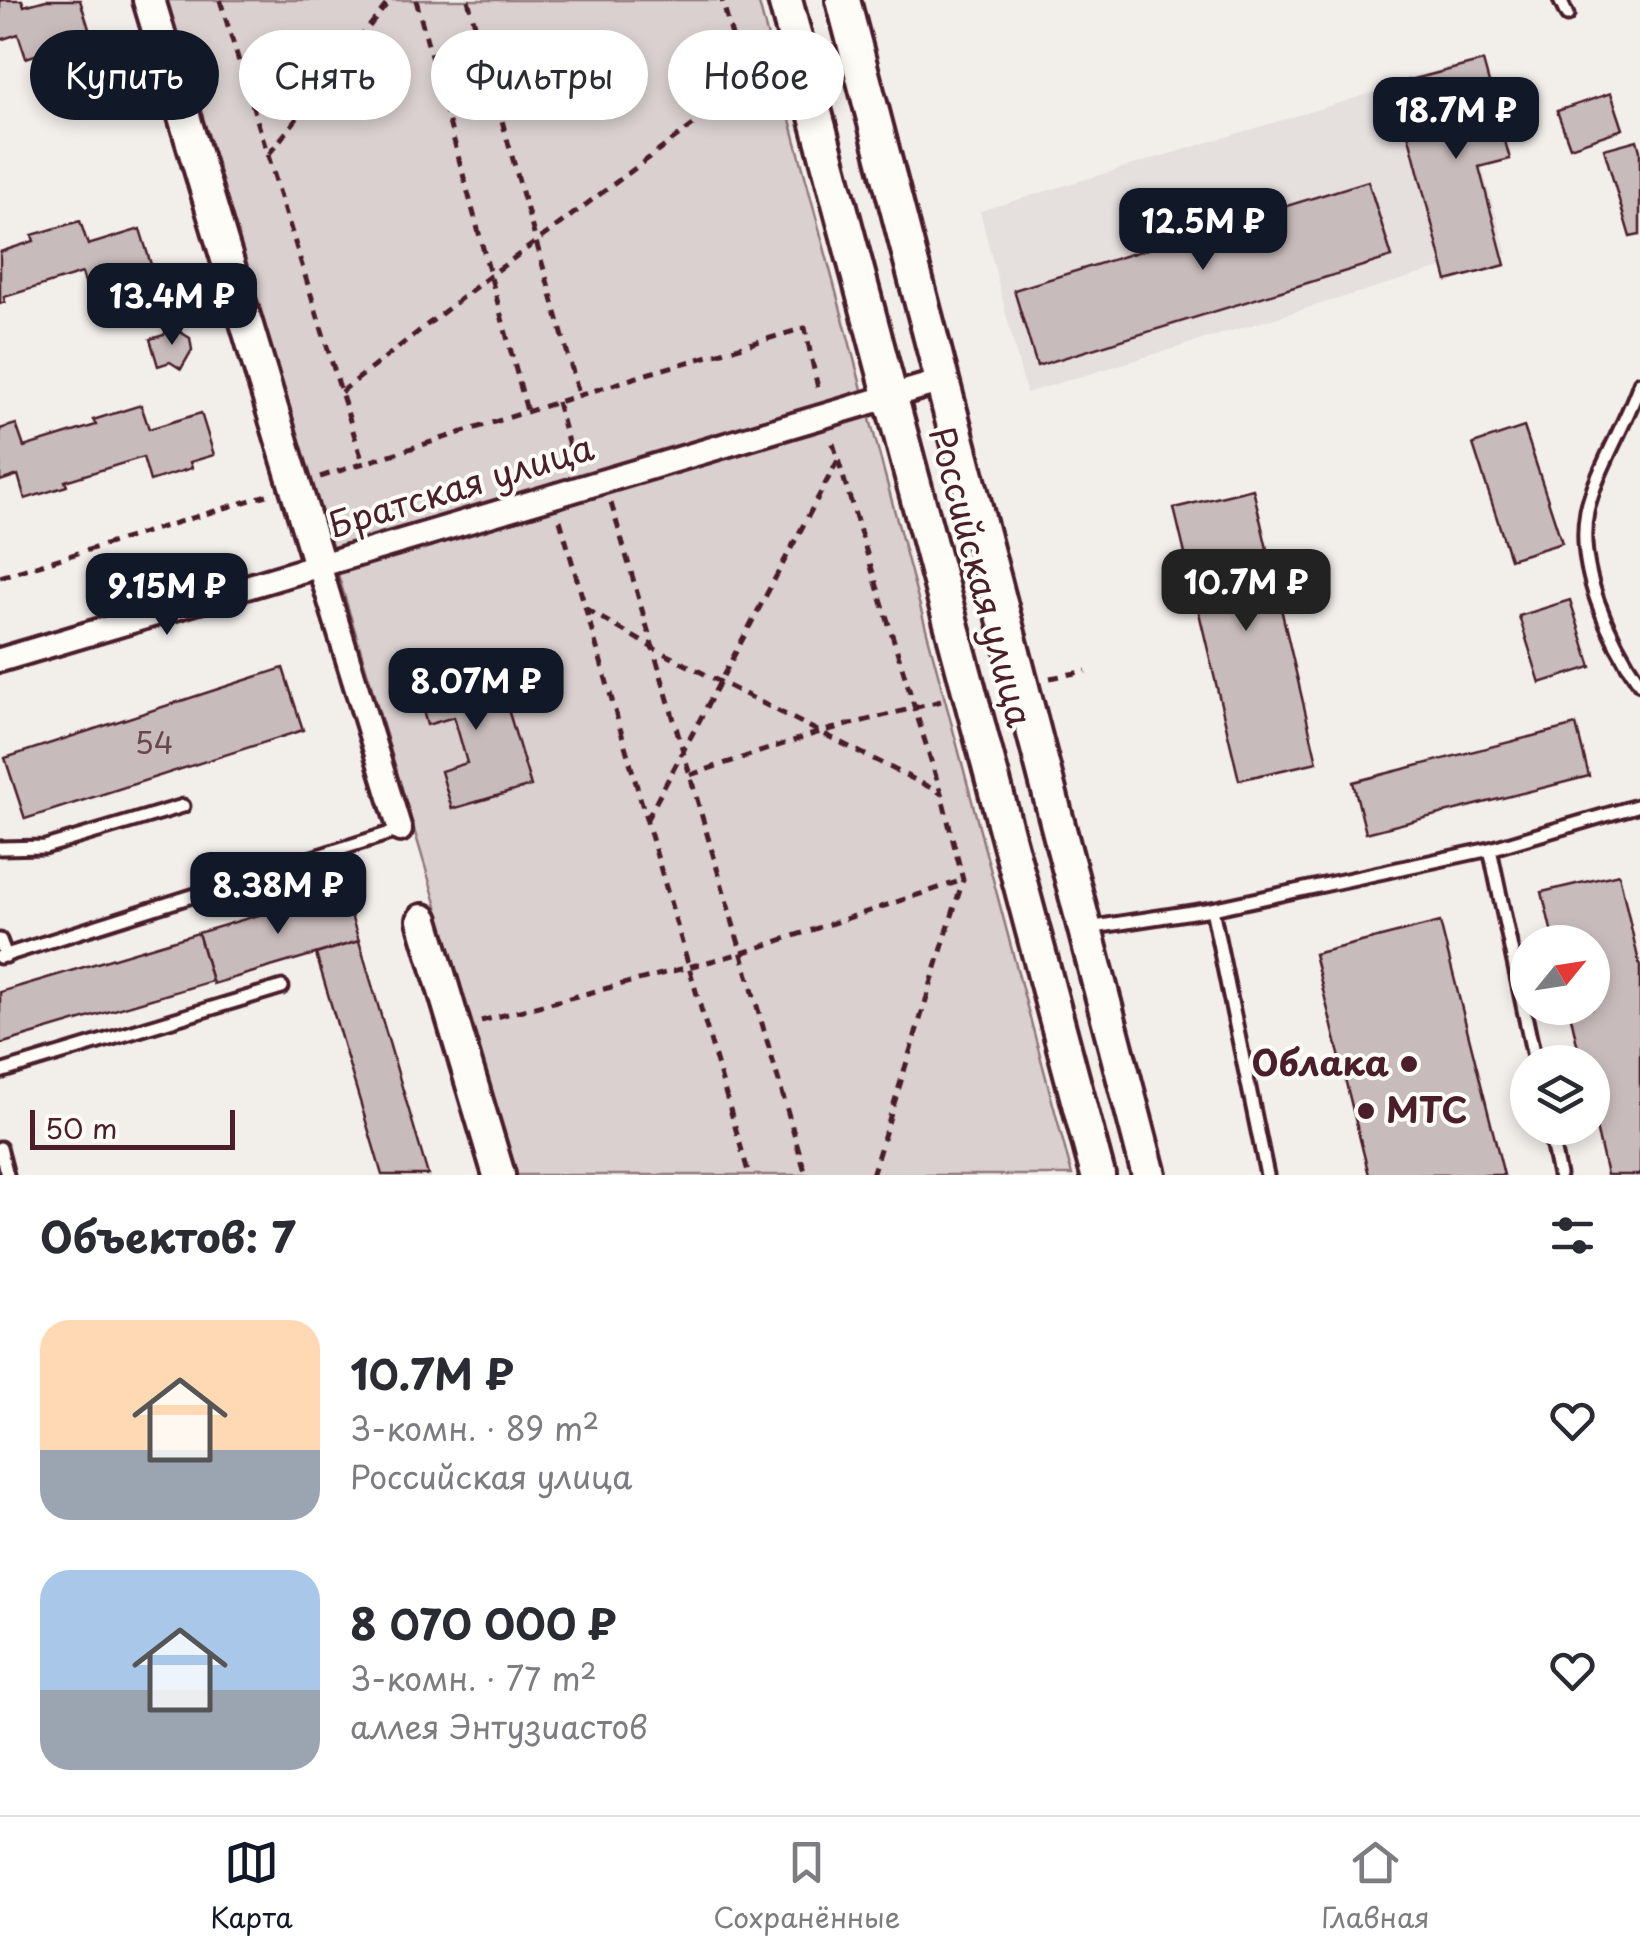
<!DOCTYPE html>
<html lang="ru">
<head>
<meta charset="utf-8">
<style>
  body { margin:0; font-family:"Playpen Sans",sans-serif; background:#f7f7f7; color:#2b2b33; height:100vh; display:flex; flex-direction:column; font-size:38px; white-space:nowrap }
  * { box-sizing:border-box; margin:0 }
  p { font-size:32px; color:#7c7c81 }
  .icon { flex:none; width:55px; height:55px; fill:none; stroke:currentColor; stroke-width:2; stroke-linecap:round; stroke-linejoin:round }
  .map { position:relative; height:1175px; overflow:hidden }
  .drawer { display:flex; flex-direction:column; background:#fff; flex:1 }
  .drawer>* { flex:none }
  .banner { position:absolute; left:30px; top:30px; width:1000px; height:90px; display:flex; gap:20px }
  .needle { width:65px; rotate:60deg }
  .controls { position:absolute; left:1510px; top:925px; display:grid; gap:20px }
  .controls a { display:grid; place-items:center; width:100px; height:100px; border-radius:50%; background:#fff; box-shadow:0 5px 15px #0003; font-size:50px }
  .scale { position:absolute; left:30px; bottom:25px; width:205px; box-sizing:border-box; padding-left:10px; border:5px solid #4a1f2b; border-top:0; font-size:28px; line-height:35px; white-space:nowrap; color:#4a1f2b; -webkit-text-stroke:8px #fdfcf7; paint-order:stroke }
  .price { position:absolute; translate:-50% -85px; padding:0 22px; border-radius:20px; background:#111827; color:#fff; font-size:32px; line-height:65px; filter:drop-shadow(0 2px 5px #0008) }
  .price::after { content:''; position:absolute; left:50%; top:60px; width:30px; height:22px; margin-left:-15px; background:inherit; clip-path:polygon(0 0,100% 0,50% 100%) }
  .price.on { background:#222; color:#fff }
  ul { padding:0; list-style:none }
  li { display:flex; align-items:center; gap:30px; height:250px; padding:0 40px }
  li span { display:grid; place-items:center; flex:none; width:280px; height:200px; border-radius:30px; color:#555 }
  li>.icon { margin-inline-start:auto }
  span .icon { width:120px; height:120px; fill:#fffc; stroke-width:1 }
  li b { font-size:42px }
  h2 { display:flex; justify-content:space-between; align-items:center; height:120px; padding:0 40px; font-size:42px }
  .chip { padding:0 35px; border-radius:45px; background:#fff; box-shadow:0 5px 15px #0003; font-size:35px; line-height:90px }
  .chip.on { background:#111827; color:#fff }
  .tab-bar { display:flex; justify-content:space-around; align-items:center; height:140px; border-top:2px solid #e1e1e2; background:#fff; font-size:28px; color:#7c7c81 }
  .tab-bar a { display:grid; justify-items:center; gap:5px }
  .tab-bar .on { color:#111827 }
  .map>svg:first-child { display:block }
  .built { fill:#e5dfdd }
  .green { fill:#d9d0cf; stroke:#92787d; stroke-width:2.5 }
  .building { fill:#c8bbbb; stroke:#4a1f2b; stroke-width:2.5 }
  .lines { fill:none; stroke-linecap:round; stroke-linejoin:round }
  .service-casing { stroke:#4a1f2b; stroke-width:19 }
  .minor-casing { stroke:#4a1f2b; stroke-width:30 }
  .tertiary-casing { stroke:#4a1f2b; stroke-width:38 }
  .secondary-casing { stroke:#4a1f2b; stroke-width:40 }
  .path { stroke:#4a1f2b; stroke-width:5; stroke-dasharray:10 8; stroke-linecap:butt }
  .service { stroke:#fdfcf7; stroke-width:11 }
  .minor { stroke:#fdfcf7; stroke-width:22 }
  .tertiary { stroke:#fdfcf7; stroke-width:30 }
  .secondary { stroke:#fdfcf7; stroke-width:32 }
  .poi-dot { fill:#4a1f2b; stroke:#fdfcf7; stroke-width:4 }
  .labels { text-anchor:middle; stroke-width:8; stroke-linejoin:round; paint-order:stroke }
  .number-label { font-size:30px; fill:#6a464f }
  .street-label { font-size:35px; fill:#4a1f2b; stroke:#fdfcf7 }
  .poi-label { font-size:35px; font-weight:bold; fill:#4a1f2b; stroke:#fdfcf7; text-anchor:end }
</style>
</head>
<body>
<div class="map">
<svg width="1640" height="1175" viewBox="0 0 1640 1175">
  <rect width="100%" height="100%" fill="#f2efeb"/>
  <filter id="ink" filterUnits="userSpaceOnUse"><feTurbulence type="fractalNoise" baseFrequency=".01" numOctaves="2"/><feDisplacementMap in="SourceGraphic" scale="20" xChannelSelector="R" yChannelSelector="G"/><feConvolveMatrix kernelMatrix="1 2 1 2 8 2 1 2 1" color-interpolation-filters="sRGB"/></filter>
  <g filter="url(#ink)">
    <!-- built -->
    <polygon class="built" points="1452,65 1507,253 1457,263 1026,393 980,211 1408,82"/>
    <!-- green -->
    <polygon class="green" points="167,0 758,0 1072,1175 517,1175"/>
    <!-- building -->
    <g class="building">
      <polygon points="0,0 22,0 24,6 46,0 80,0 90,32 65,39 67,45 26,58 18,34 0,40"/>
      <polygon points="1483,61 1510,159 1479,167 1505,265 1447,281 1395,84"/>
      <polygon points="1611,93 1623,129 1570,147 1557,111"/>
      <polygon points="1637,140 1640,151 1640,235 1630,237 1604,149"/>
      <polygon points="1368,181 1392,257 1037,366 1014,290"/>
      <polygon points="80,221 88,245 140,229 153,271 129,278 130,284 89,296 82,273 4,297 5,302 0,304 0,252 34,241 32,235"/>
      <polygon points="169,325 190,338 192,350 181,369 170,362 158,366 150,339 164,335"/>
      <polygon points="141,405 149,429 201,413 214,455 190,462 192,468 150,481 143,457 65,481 67,486 25,499 18,475 0,481 0,429 16,424 24,447 96,425 93,420"/>
      <polygon points="1524,427 1562,543 1510,559 1473,444"/>
      <polygon points="1253,489 1317,762 1239,780 1174,508"/>
      <polygon points="1570,600 1591,667 1540,683 1519,616"/>
      <polygon points="493,659 531,786 452,809 441,771 467,763 454,717 427,725 415,682"/>
      <polygon points="283,668 303,730 25,819 5,758"/>
      <polygon points="1576,725 1589,776 1366,833 1353,782"/>
      <polygon points="1619,874 1640,967 1640,1175 1607,1175 1592,1110 1592,1062 1581,1062 1569,1008 1592,1008 1592,942 1554,942 1542,892"/>
      <polygon points="343,890 359,941 213,984 198,933"/>
      <polygon points="1440,922 1504,1175 1369,1175 1314,954"/>
      <polygon points="198,933 212,981 0,1044 0,992"/>
      <polygon points="359,941 428,1175 382,1175 316,954"/>
    </g>
    <g class="lines">
      <defs>
        <g id="service">
          <polyline points="1560,0 1567,15"/>
          <path d="M1640,383C1627,422 1595,473 1587,511C1576,568 1609,639 1640,684"/>
          <polyline points="0,848 45,847 183,806"/>
          <polyline points="1490,849 1535,1062"/>
          <polyline points="1212,909 1267,1175"/>
          <polyline points="1088,928 1212,909 1490,849 1640,805"/>
          <polyline points="0,940 6,956"/>
          <polyline points="0,957 400,830"/>
          <polyline points="0,1072 282,987"/>
          <polyline points="1549,1128 1559,1175"/>
          <polyline points="0,1148 7,1175"/>
        </g>
        <g id="minor">
          <polyline points="319,565 400,830"/>
          <polyline points="0,660 942,381"/>
        </g>
        <g id="tertiary">
          <polyline points="149,0 319,565"/>
          <polyline points="423,920 499,1175"/>
        </g>
        <g id="secondary">
          <polyline points="785,0 1098,1175"/>
          <polyline points="843,0 1149,1175"/>
        </g>
      </defs>
      <!-- service casing -->
      <use href="#service" class="service-casing"/>
      <!-- minor casing -->
      <use href="#minor" class="minor-casing"/>
      <!-- tertiary casing -->
      <use href="#tertiary" class="tertiary-casing"/>
      <!-- secondary casing -->
      <use href="#secondary" class="secondary-casing"/>
      <!-- path -->
      <g class="path">
        <polyline points="220,0 363,463"/>
        <polyline points="416,0 527,411"/>
        <polyline points="468,0 579,394"/>
        <polyline points="269,154 390,0"/>
        <polyline points="341,392 491,275 746,86 722,0"/>
        <polyline points="557,402 574,464"/>
        <polyline points="320,477 650,373 805,328 819,393"/>
        <polyline points="611,503 806,1175"/>
        <polyline points="560,520 749,1175"/>
        <polyline points="0,577 267,495"/>
        <polyline points="586,609 653,648 941,793 831,437"/>
        <polyline points="1050,678 1086,671"/>
        <polyline points="690,775 820,732 941,701"/>
        <polyline points="647,819 838,460"/>
        <polyline points="481,1021 742,953 963,880"/>
        <polyline points="872,1175 963,880 941,793"/>
      </g>
      <!-- service -->
      <use href="#service" class="service"/>
      <!-- minor -->
      <use href="#minor" class="minor"/>
      <!-- tertiary -->
      <use href="#tertiary" class="tertiary"/>
      <!-- secondary -->
      <use href="#secondary" class="secondary"/>
    </g>
  </g>
  <!-- markers -->
  <g class="poi-dot">
    <circle cx="1409" cy="1064" r="10"/>
    <circle cx="1366" cy="1111" r="10"/>
  </g>
  <g class="labels">
    <!-- number labels -->
    <g class="number-label">
      <text x="154" y="754">54</text>
    </g>
    <!-- street labels -->
    <g class="street-label">
      <text transform="translate(461 487) rotate(-17)" y="12">Братская улица</text>
      <text transform="translate(980 577) rotate(75)" y="12">Российская улица</text>
    </g>
    <!-- poi labels -->
    <g class="poi-label">
      <text x="1389" y="1076">Облака</text>
      <text x="1386" y="1123" text-anchor="start">МТС</text>
    </g>
  </g>
</svg>
<div class="controls">
<a><svg class="needle" viewBox="-14 -14 28 28"><path d="M0-13l5 13h-10z" fill="#e53935"/><path d="M0 13l5-13h-10z" fill="#7c7c81"/></svg></a>
<a><svg class="icon" aria-label="layers" viewBox="0 0 24 24"><path d="M12 4l9 5-9 5-9-5zM3 14l9 5 9-5"/></svg></a>
</div>
<div class="scale">50 m</div>
<b class="price" style="left:1456px;top:162px">18.7M ₽</b>
<b class="price" style="left:1203px;top:273px">12.5M ₽</b>
<b class="price" style="left:172px;top:348px">13.4M ₽</b>
<b class="price on" style="left:1246px;top:634px">10.7M ₽</b>
<b class="price" style="left:167px;top:638px">9.15M ₽</b>
<b class="price" style="left:476px;top:733px">8.07M ₽</b>
<b class="price" style="left:278px;top:937px">8.38M ₽</b>
<div class="banner">
<a class="chip on">Купить</a>
<a class="chip">Снять</a>
<a class="chip">Фильтры</a>
<a class="chip">Новое</a>
</div>
</div>
<section class="drawer">
<h2>Объектов: 7<svg class="icon" aria-label="filters" viewBox="0 0 24 24"><path d="M4 7h16M4 17h16"/><circle cx="9" cy="7" r="2"/><circle cx="15" cy="17" r="2"/></svg></h2>
<ul>
<li><span style="background:linear-gradient(#ffd9b3 65%,#9aa5b1 0)"><svg class="icon" aria-label="home" viewBox="0 0 24 24"><path d="M3 11l9-7 9 7M6 9v11h12V9"/></svg></span><div><b>10.7M ₽</b><p>3-комн. · 89 m²</p><p>Российская улица</p></div><svg class="icon" aria-label="heart" viewBox="0 0 24 24"><path d="M12 20l-8-8c-3-5 5-10 8-4 3-6 11-1 8 4z"/></svg></li>
<li><span style="background:linear-gradient(#a9c7e8 60%,#9aa5b1 0)"><svg class="icon" aria-label="home" viewBox="0 0 24 24"><path d="M3 11l9-7 9 7M6 9v11h12V9"/></svg></span><div><b>8 070 000 ₽</b><p>3-комн. · 77 m²</p><p>аллея Энтузиастов</p></div><svg class="icon" aria-label="heart" viewBox="0 0 24 24"><path d="M12 20l-8-8c-3-5 5-10 8-4 3-6 11-1 8 4z"/></svg></li>
</ul>
</section>
<nav class="tab-bar">
<a class="on"><svg class="icon" aria-label="map" viewBox="0 0 24 24"><path d="M3 6l6-2 6 2 6-2v14l-6 2-6-2-6 2zM9 4v14M15 6v14"/></svg>Карта</a>
<a><svg class="icon" aria-label="saved" viewBox="0 0 24 24"><path d="M7 4h10v16l-5-4-5 4z"/></svg>Сохранённые</a>
<a><svg class="icon" aria-label="home" viewBox="0 0 24 24"><path d="M3 11l9-7 9 7M6 9v11h12V9"/></svg>Главная</a>
</nav>
</body>
</html>
